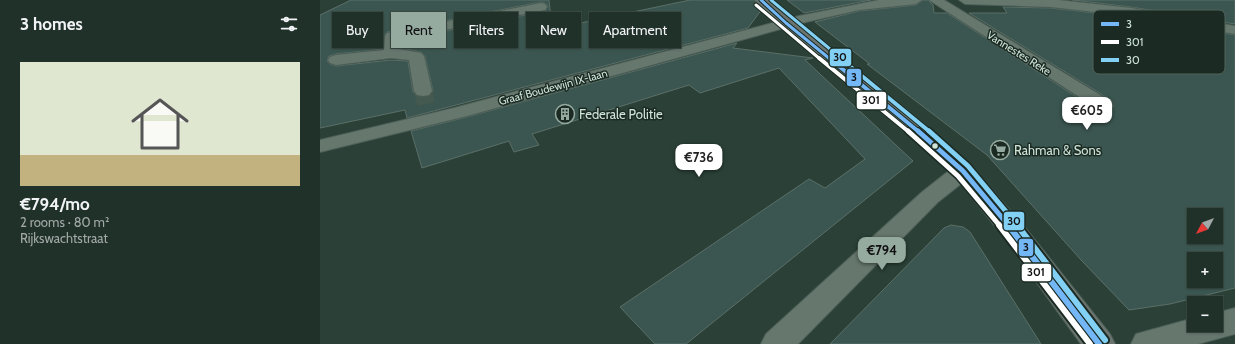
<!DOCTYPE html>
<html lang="en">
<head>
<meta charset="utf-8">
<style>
  body { margin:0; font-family:Cabin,sans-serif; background:#283931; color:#f1f3f6; height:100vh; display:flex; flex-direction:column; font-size:15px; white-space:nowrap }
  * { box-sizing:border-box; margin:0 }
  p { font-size:13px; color:#a2a9a8 }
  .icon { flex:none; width:22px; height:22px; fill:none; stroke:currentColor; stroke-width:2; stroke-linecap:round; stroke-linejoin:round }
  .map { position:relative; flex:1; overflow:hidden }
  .details { display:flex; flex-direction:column; background:#203129; width:320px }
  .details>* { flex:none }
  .guide { position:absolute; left:12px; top:12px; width:380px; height:36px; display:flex; gap:8px }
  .needle { width:26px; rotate:229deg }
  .fabs { position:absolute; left:867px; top:208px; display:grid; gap:8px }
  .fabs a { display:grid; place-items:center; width:36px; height:36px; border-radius:0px; background:#203129; box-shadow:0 1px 3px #0004,0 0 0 1px #3d4c46; font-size:20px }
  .price { position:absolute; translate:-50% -34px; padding:0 9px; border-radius:8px; background:#fff; color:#222; font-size:13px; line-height:26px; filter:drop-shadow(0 1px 2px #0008) }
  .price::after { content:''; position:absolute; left:50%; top:24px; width:12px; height:9px; margin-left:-6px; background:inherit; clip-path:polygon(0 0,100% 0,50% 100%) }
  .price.current { background:#96aba0; color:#111 }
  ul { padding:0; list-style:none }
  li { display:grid; align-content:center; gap:8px; height:212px; padding:0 20px }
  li+li { border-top:1px solid #3d4c46 }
  li span { display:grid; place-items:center; height:124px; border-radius:0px; color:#555 }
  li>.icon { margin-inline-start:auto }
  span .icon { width:72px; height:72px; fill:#fffc; stroke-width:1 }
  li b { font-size:17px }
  h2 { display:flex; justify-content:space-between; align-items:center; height:48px; padding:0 20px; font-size:17px }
  .tag { padding:0 14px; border-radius:0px; background:#203129; box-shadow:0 1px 3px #0004,0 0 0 1px #3d4c46; font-size:14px; line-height:36px }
  .tag.current { background:#96aba0; color:#111 }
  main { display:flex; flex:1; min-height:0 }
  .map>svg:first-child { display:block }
  .building { fill:#3b5650; stroke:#5b6f68; fill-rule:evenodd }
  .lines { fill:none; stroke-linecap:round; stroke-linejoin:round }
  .street-tunnel { stroke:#44594f; stroke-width:18; stroke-dasharray:18 9; stroke-linecap:butt }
  .street-casing { stroke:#4c5e56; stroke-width:2 }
  .primary-casing { stroke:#4c5e56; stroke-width:2 }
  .street { fill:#66776e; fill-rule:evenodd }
  .primary { fill:#6b7470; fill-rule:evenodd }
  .bus-1-far3-casing { stroke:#1b2b23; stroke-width:5 }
  .bus-1-far2-casing { stroke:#1b2b23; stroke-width:6 }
  .bus-1-far1-casing { stroke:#1b2b23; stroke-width:8 }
  .bus-1-casing { stroke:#1b2b23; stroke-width:10 }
  .bus-2-far3-casing { stroke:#1b2b23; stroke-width:5 }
  .bus-2-far2-casing { stroke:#1b2b23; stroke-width:6 }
  .bus-2-far1-casing { stroke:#1b2b23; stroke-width:8 }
  .bus-2-casing { stroke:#1b2b23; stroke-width:10 }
  .bus-3-far3-casing { stroke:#1b2b23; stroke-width:5 }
  .bus-3-far2-casing { stroke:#1b2b23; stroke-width:6 }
  .bus-3-far1-casing { stroke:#1b2b23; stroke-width:8 }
  .bus-3-casing { stroke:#1b2b23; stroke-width:10 }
  .bus-1-far3 { stroke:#73b7f6; stroke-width:3 }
  .bus-1-far2 { stroke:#73b7f6; stroke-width:4 }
  .bus-1-far1 { stroke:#73b7f6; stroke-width:5 }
  .bus-1 { stroke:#73b7f6; stroke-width:6 }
  .bus-2-far3 { stroke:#fff; stroke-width:3 }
  .bus-2-far2 { stroke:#fff; stroke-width:4 }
  .bus-2-far1 { stroke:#fff; stroke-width:5 }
  .bus-2 { stroke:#fff; stroke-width:6 }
  .bus-3-far3 { stroke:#83d0f5; stroke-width:3 }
  .bus-3-far2 { stroke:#83d0f5; stroke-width:4 }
  .bus-3-far1 { stroke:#83d0f5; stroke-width:5 }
  .bus-3 { stroke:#83d0f5; stroke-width:6 }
  .bus-dot { fill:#cfe4d9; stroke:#1b2b23; stroke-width:1.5 }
  .labels { text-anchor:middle; stroke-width:3; stroke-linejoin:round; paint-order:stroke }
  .far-street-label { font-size:11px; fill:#cfe4d9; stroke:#1b2b23 }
  .poi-label { font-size:13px; fill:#cfe4d9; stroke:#1b2b23; text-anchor:start }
  .key { fill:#1b2b23; stroke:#51625a; stroke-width:1 }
  .key-label { font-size:11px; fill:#cfe4d9 }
  .line-badge { stroke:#1b2b23; stroke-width:1.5 }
  .pale-badge-label { font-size:11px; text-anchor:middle; font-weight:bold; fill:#111 }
</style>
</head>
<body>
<main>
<section class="details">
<h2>3 homes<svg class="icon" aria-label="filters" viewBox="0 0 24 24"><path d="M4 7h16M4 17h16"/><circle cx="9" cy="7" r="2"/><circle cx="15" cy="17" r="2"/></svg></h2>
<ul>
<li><span style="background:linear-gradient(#dfe7d0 75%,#c2b280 0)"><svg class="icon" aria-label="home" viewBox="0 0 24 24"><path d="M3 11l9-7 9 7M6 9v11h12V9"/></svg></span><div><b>€794/mo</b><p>2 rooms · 80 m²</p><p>Rijkswachtstraat</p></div></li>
</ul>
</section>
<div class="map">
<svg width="915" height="344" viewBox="0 0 915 344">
  <rect width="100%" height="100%" fill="#2b4137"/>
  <!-- building -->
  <g class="building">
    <path d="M31,0H229L232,29L370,0H434L442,9L428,28L87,118L85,110L0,128V15ZM221,2L225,3L228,6L225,11L80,40V48L101,52L105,56L113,91L109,96H97L93,92L88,61L71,60L16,66L10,64L7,61L9,56L16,54L63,49L64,36L67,32Z"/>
    <polygon points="467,0 551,0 484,13"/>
    <path d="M603,0H608L613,5L614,13H627L777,110L784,111L790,110L794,106L791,100L649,13H687L683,7L731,8L811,17L915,35V288L850,304L809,310L762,261L667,155L547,64H550L495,22L539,11L596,5ZM874,215H896V237H874ZM874,259H896V281H874Z"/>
    <polygon points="752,0 915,0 915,24 811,7"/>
    <polygon points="417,43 413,48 493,58 485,60 593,161 366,344 335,344 300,307 489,179 505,188 545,159 459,68 380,93 369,85 212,134 219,145 194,152 189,141 102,168 91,131 147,117"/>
    <polygon points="631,225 643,227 650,232 721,344 510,344 624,228"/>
  </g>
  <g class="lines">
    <!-- street-tunnel -->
    <polyline class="street-tunnel" points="103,91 106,104"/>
    <defs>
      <g id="street">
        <polygon points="559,0 602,0 596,4 539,10 486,22 147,116 0,152 0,140 134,108 479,16"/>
        <polygon points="609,0 624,0 790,101 793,105 790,109 784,110 778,109"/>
        <polygon points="639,0 738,0 811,8 915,26 915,34 811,16 731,7 645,4"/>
        <polygon points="221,3 225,4 227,7 225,10 79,39 79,49 101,53 104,56 112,91 109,95 103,96 97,95 94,91 89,60 71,58 16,65 10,63 8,60 10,57 16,55 64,50 65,36 67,33"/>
        <polygon points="643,164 651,166 654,171 651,176 618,202 478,344 441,344 446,334 602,192 635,166"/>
        <polygon points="915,308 915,334 878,344 811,344 816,334 874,318 874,325 896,325 896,313"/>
      </g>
      <polygon id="primary" points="435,0 448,0 471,20 578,104 651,166 707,230 790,334 795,344 761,344 689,244 635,176 566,112 461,26"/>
    </defs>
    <!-- street casing -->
    <use href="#street" class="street-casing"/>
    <!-- primary casing -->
    <use href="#primary" class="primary-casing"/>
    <!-- street -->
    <use href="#street" class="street"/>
    <!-- primary -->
    <use href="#primary" class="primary"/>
    <defs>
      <polyline id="bus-1-far3" points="441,0 466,23 510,59"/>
      <polyline id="bus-1-far2" points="509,58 599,132"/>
      <polyline id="bus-1-far1" points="598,131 643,171 689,226"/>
      <polyline id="bus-1" points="688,225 779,344"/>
      <polyline id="bus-2-far3" points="436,5 500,59"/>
      <polyline id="bus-2-far2" points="499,58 589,132"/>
      <polyline id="bus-2-far1" points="588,131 638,176 680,226"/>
      <polyline id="bus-2" points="679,225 770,344"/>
      <polyline id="bus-3-far3" points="451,0 522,59"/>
      <polyline id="bus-3-far2" points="520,58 610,132"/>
      <polyline id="bus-3-far1" points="609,131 648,166 698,226"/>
      <polyline id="bus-3" points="697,225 785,340"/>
    </defs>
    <!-- bus-1-far3 casing -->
    <use href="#bus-1-far3" class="bus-1-far3-casing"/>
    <!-- bus-1-far2 casing -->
    <use href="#bus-1-far2" class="bus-1-far2-casing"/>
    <!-- bus-1-far1 casing -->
    <use href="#bus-1-far1" class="bus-1-far1-casing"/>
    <!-- bus-1 casing -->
    <use href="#bus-1" class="bus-1-casing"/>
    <!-- bus-2-far3 casing -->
    <use href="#bus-2-far3" class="bus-2-far3-casing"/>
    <!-- bus-2-far2 casing -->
    <use href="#bus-2-far2" class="bus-2-far2-casing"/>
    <!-- bus-2-far1 casing -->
    <use href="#bus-2-far1" class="bus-2-far1-casing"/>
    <!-- bus-2 casing -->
    <use href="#bus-2" class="bus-2-casing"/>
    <!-- bus-3-far3 casing -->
    <use href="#bus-3-far3" class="bus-3-far3-casing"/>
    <!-- bus-3-far2 casing -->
    <use href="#bus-3-far2" class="bus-3-far2-casing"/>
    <!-- bus-3-far1 casing -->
    <use href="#bus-3-far1" class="bus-3-far1-casing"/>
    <!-- bus-3 casing -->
    <use href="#bus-3" class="bus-3-casing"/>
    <!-- bus-1-far3 -->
    <use href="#bus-1-far3" class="bus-1-far3"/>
    <!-- bus-1-far2 -->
    <use href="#bus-1-far2" class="bus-1-far2"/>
    <!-- bus-1-far1 -->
    <use href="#bus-1-far1" class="bus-1-far1"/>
    <!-- bus-1 -->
    <use href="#bus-1" class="bus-1"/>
    <!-- bus-2-far3 -->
    <use href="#bus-2-far3" class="bus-2-far3"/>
    <!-- bus-2-far2 -->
    <use href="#bus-2-far2" class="bus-2-far2"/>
    <!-- bus-2-far1 -->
    <use href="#bus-2-far1" class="bus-2-far1"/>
    <!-- bus-2 -->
    <use href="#bus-2" class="bus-2"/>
    <!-- bus-3-far3 -->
    <use href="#bus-3-far3" class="bus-3-far3"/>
    <!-- bus-3-far2 -->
    <use href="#bus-3-far2" class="bus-3-far2"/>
    <!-- bus-3-far1 -->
    <use href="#bus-3-far1" class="bus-3-far1"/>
    <!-- bus-3 -->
    <use href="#bus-3" class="bus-3"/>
  </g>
  <!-- icons -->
  <defs>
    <symbol id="building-ring" viewBox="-11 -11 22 22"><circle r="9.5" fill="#1b2b23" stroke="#96aba0" stroke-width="1.5"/><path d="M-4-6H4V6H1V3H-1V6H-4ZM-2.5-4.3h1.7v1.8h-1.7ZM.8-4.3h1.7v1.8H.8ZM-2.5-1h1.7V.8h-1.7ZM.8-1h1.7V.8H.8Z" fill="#96aba0"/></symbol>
    <symbol id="supermarket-ring" viewBox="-11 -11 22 22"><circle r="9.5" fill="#1b2b23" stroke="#96aba0" stroke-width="1.5"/><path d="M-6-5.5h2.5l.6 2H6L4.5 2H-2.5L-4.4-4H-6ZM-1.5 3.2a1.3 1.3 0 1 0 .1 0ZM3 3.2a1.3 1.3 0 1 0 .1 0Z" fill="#96aba0"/></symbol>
  </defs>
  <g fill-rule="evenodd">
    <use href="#building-ring" x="234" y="103" width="22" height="22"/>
    <use href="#supermarket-ring" x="669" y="139" width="22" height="22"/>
  </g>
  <!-- markers -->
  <circle class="bus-dot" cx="615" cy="146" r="3.5"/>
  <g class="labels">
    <!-- far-street labels -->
    <g class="far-street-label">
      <text transform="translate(699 53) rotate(32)" y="4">Vannestes Reke</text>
      <text transform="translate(233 87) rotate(-15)" y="4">Graaf Boudewijn IX-laan</text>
    </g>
    <!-- poi labels -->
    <g class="poi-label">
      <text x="259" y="119">Federale Politie</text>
      <text x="694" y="155">Rahman &amp; Sons</text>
    </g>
  </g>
  <!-- legend -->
  <rect x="773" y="10" width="132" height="64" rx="6" class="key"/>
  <rect x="781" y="22" width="18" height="4" fill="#73b7f6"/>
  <rect x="781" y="40" width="18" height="4" fill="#fff"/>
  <rect x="781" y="58" width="18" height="4" fill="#83d0f5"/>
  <g class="key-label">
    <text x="806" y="28">3</text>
    <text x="806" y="46">301</text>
    <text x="806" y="64">30</text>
  </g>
  <g class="line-badge">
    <rect x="509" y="48" width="23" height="19" rx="4" fill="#83d0f5"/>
    <rect x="526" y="68" width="16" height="19" rx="4" fill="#73b7f6"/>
    <rect x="536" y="91" width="31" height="19" rx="4" fill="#fff"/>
    <rect x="683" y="211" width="22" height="20" rx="4" fill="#83d0f5"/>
    <rect x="698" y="238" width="16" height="19" rx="4" fill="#73b7f6"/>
    <rect x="701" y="263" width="31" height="19" rx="4" fill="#fff"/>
  </g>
  <g class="pale-badge-label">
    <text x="520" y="61">30</text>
    <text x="534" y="81">3</text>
    <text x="551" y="104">301</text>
    <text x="694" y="225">30</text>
    <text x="706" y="251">3</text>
    <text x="716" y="276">301</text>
  </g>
</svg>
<div class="fabs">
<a><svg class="needle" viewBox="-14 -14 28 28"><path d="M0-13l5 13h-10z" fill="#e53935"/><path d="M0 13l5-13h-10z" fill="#a2a9a8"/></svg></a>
<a>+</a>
<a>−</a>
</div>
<b class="price" style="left:767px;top:131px">€605</b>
<b class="price" style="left:379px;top:178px">€736</b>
<b class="price current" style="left:562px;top:271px">€794</b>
<div class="guide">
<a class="tag">Buy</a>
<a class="tag current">Rent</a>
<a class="tag">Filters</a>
<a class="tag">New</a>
<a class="tag">Apartment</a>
</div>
</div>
</main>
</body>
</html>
